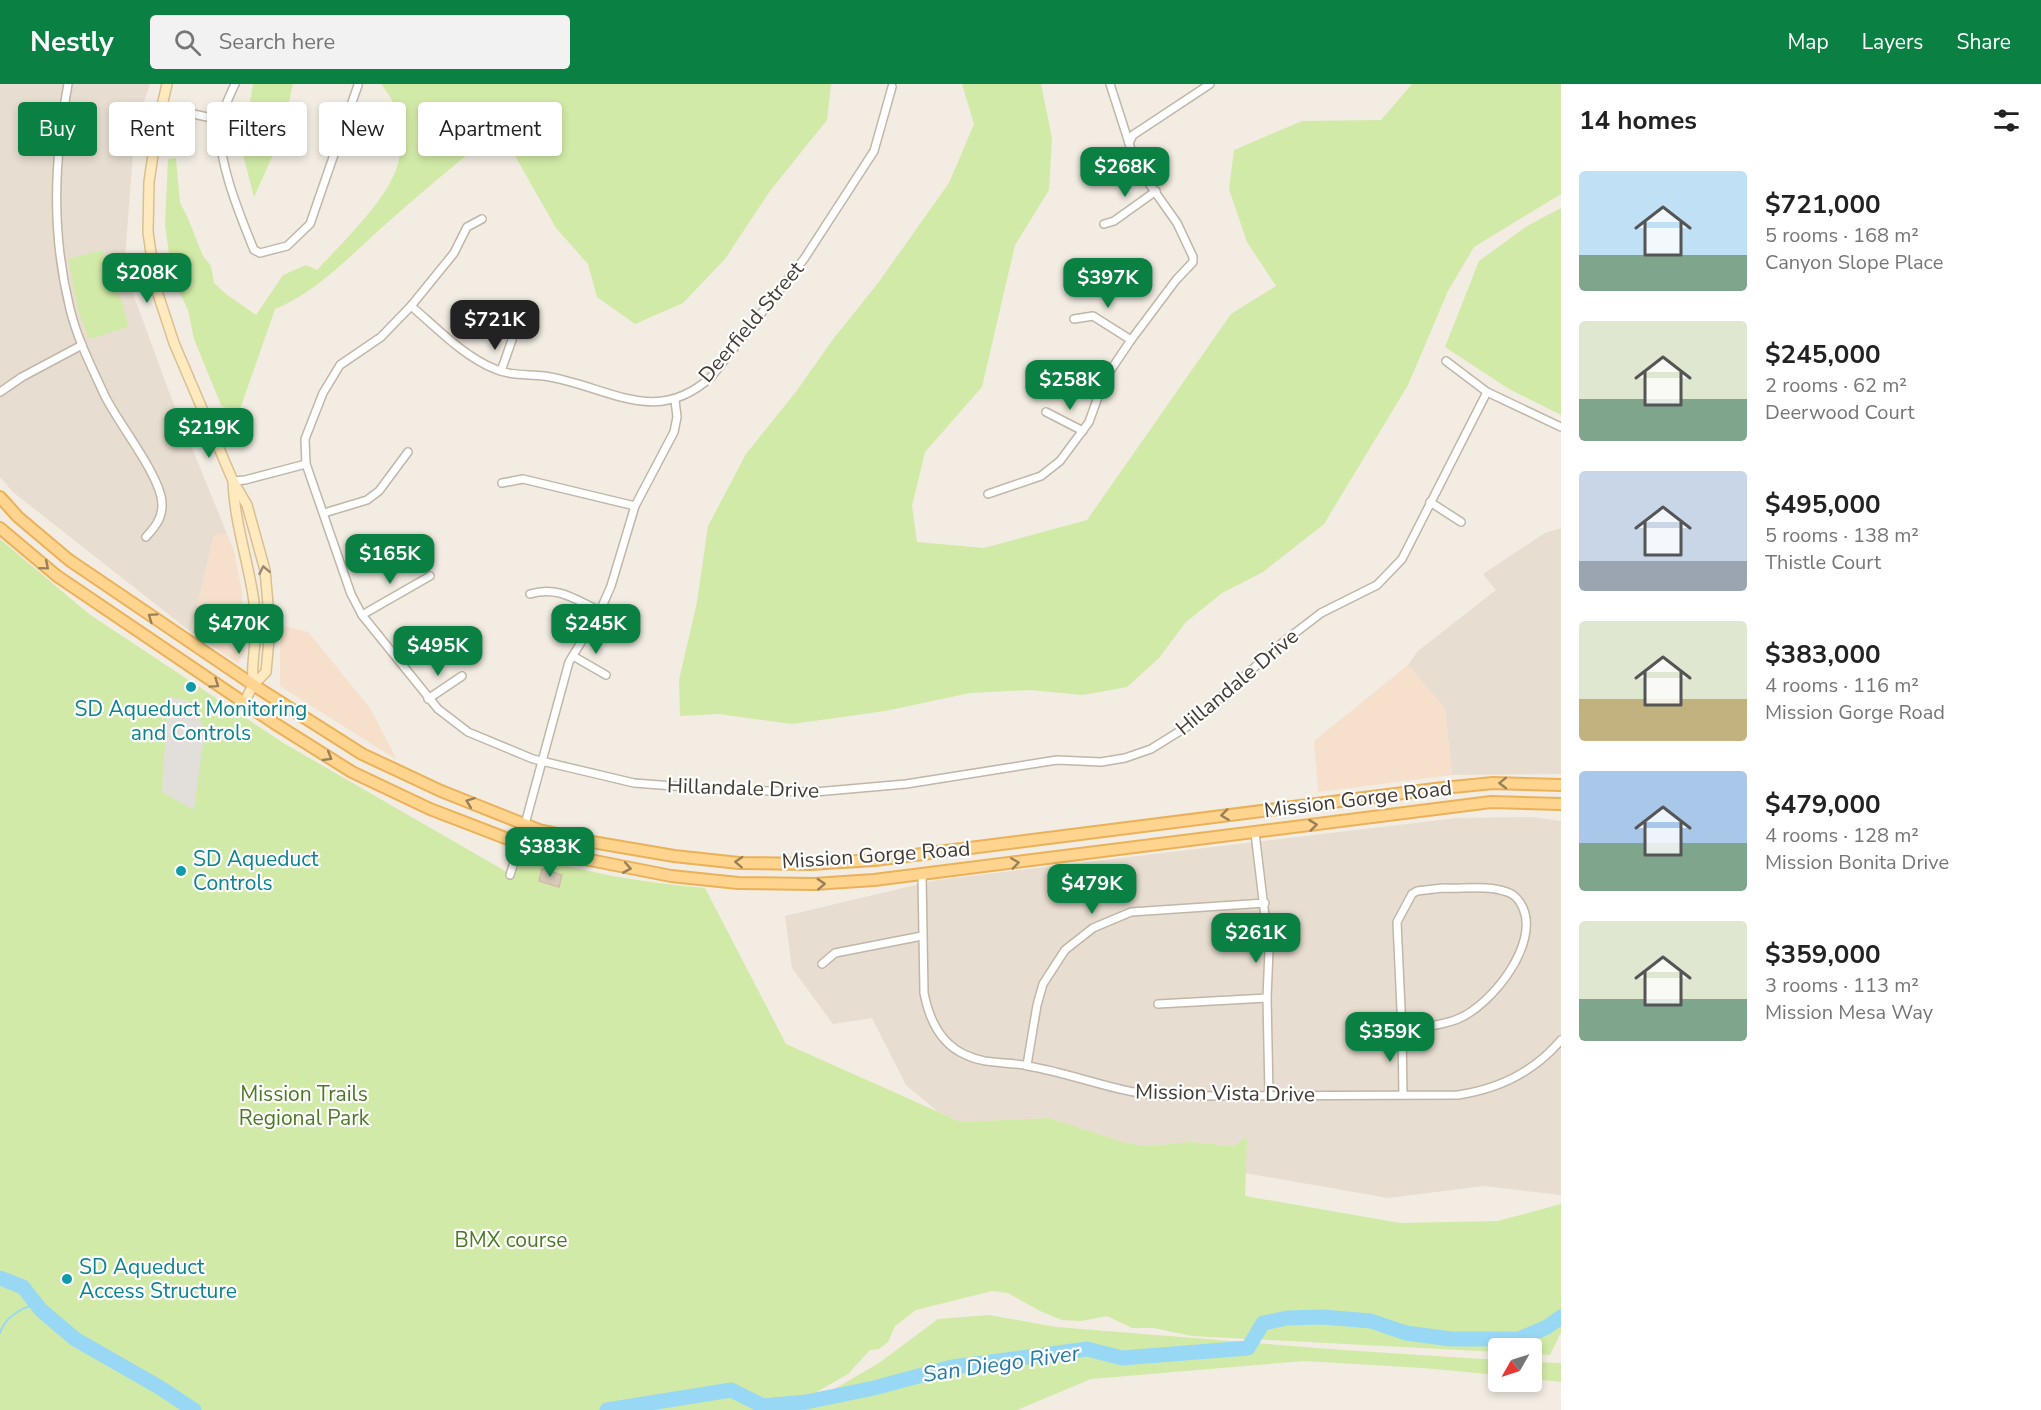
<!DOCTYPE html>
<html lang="en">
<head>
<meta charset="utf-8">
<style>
  body { margin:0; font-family:"Nunito Sans",sans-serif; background:#f2f2f2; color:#222; height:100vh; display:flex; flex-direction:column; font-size:22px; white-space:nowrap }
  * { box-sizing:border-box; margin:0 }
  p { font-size:20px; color:#767676 }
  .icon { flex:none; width:33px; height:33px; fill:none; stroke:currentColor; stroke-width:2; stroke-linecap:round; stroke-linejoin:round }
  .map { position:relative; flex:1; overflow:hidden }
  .side { display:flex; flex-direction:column; background:#fff; width:480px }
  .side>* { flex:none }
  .top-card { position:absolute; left:18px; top:18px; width:570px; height:54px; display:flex; gap:12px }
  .needle { width:39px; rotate:231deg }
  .buttons { position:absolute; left:1488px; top:1254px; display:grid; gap:12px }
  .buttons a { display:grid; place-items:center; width:54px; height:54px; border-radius:6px; background:#fff; box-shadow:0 3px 9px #0003; font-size:30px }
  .price { position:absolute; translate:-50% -51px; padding:0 14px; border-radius:12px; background:#0b8043; color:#fff; font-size:20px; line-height:39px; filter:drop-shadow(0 2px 3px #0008) }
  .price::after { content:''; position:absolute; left:50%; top:36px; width:18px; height:14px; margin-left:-9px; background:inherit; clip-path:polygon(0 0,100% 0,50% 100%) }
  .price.on { background:#222; color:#fff }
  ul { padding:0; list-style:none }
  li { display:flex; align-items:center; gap:18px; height:150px; padding:0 18px }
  li span { display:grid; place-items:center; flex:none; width:168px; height:120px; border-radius:6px; color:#555 }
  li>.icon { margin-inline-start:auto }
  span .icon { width:72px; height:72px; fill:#fffc; stroke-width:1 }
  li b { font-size:26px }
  h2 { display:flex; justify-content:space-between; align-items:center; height:72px; padding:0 18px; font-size:26px }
  .pill { padding:0 21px; border-radius:6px; background:#fff; box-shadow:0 3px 9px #0003; font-size:21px; line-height:54px }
  .pill.on { background:#0b8043; color:#fff }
  header { display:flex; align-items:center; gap:36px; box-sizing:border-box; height:84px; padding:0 30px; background:#0b8043; color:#fff }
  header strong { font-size:28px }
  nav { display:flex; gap:33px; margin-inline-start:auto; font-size:21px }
  .search { width:420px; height:54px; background:#f2f2f2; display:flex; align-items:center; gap:15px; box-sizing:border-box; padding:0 21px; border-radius:6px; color:#767676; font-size:22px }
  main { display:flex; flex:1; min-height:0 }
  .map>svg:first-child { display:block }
  .residential { fill:#e7ddd0 }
  .commercial { fill:#f7e0cb }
  .green { fill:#d2eaa7 }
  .parking { fill:#e2dfdb }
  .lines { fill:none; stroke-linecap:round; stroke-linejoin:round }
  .stream { stroke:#99d8f5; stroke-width:2 }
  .river { stroke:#99d8f5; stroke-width:15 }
  .building { fill:#d8c9ba; stroke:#d0bdaa; stroke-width:1.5 }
  .minor-casing { stroke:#c1b6a7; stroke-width:10 }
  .secondary-casing { stroke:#d9bf90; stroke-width:12 }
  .primary-casing { stroke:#ebb157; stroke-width:14 }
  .minor { stroke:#fff; stroke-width:7 }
  .secondary { stroke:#ffeabf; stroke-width:9 }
  .primary { stroke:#ffd48e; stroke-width:10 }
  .oneway { stroke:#98805b }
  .oneway2 { stroke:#988a71 }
  .culture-dot { fill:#0f9aa8; stroke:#fff; stroke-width:2 }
  .labels { text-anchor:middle; stroke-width:4.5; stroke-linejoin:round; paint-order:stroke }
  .street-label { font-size:21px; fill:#443b32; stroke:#fff }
  .culture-label { font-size:21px; fill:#0d838f; stroke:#fff; text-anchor:start }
  .park-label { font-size:21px; fill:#4c7923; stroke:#fff }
  .water-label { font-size:22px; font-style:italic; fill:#237ba6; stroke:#fff }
</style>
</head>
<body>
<header>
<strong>Nestly</strong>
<div class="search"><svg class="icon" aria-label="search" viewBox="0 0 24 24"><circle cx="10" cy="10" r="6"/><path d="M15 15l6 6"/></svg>Search here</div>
<nav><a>Map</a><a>Layers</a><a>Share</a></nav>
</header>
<main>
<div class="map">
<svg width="1561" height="1326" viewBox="0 0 1561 1326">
  <rect width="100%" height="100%" fill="#f2ece2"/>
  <!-- residential -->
  <g class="residential">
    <polygon points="0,0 150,0 135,45 124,185 169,308 227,450 214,451 191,548 13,408 0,393"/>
    <polygon points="1561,444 1561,690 1452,691 1445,625 1408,581 1418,567 1496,506 1483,490 1545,449"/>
    <polygon points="1532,733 1561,737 1561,1111 1484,1102 1388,1114 1245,1089 1247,1054 1235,1062 1190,1058 1148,1062 1126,1059 1049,1034 961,1038 937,1027 906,1001 872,934 833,940 792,884 785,832 937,796 1457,734"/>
  </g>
  <!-- commercial -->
  <g class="commercial">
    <polygon points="227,450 234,467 242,508 244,567 238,579 191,548 214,451"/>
    <polygon points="280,541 308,548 370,624 397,676 280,602"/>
    <polygon points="1408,581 1445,625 1452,691 1318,708 1314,657"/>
  </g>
  <!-- green -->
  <g class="green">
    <polygon points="253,0 293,0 281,53 254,113 242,67"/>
    <path d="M381,0H831L827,36L770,107L725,175L683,219L635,240L597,213L588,180L556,144L514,70L473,66C441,92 409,119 378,147C346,176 316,208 275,225L238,331L221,321L194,255L188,226L172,192L165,140L168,75L176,74L180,119L187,132L203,172L211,182L214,199L226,210L256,231L283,191L306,181L317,186C340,161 395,109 399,74C400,66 396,56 395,47C393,19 399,24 381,0Z"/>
    <polygon points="962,0 1041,0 1052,54 1049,106 1015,161 982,303 925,368 912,422 917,458 984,464 1087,436 1231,230 1276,202 1247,158 1229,105 1234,66 1302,37 1381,36 1412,0 1561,0 1561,110 1474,163 1448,207 1408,301 1324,440 1263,488 1222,509 1185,539 1159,574 1127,603 1083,611 1030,606 970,609 885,627 792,640 719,630 680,632 679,596 697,518 708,442 746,370 795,309 834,254 878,199 949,99 974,40"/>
    <polygon points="1561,124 1561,331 1509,305 1445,263 1479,177 1527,142"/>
    <path d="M103,166C107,193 125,215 128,243L89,255L79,229L68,175Z"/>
    <path d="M0,455L89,530L285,660L514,792L523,770C582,788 643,799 705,804L786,960L961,1038L1049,1034L1126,1059L1148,1062L1190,1058L1234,1062L1247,1053L1245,1112L1400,1139L1498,1137L1561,1120V1248L1550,1271L1532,1270V1264H1498V1268L1192,1252L1154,1244H1132L1107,1232L1081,1237L1062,1236L1040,1227L1008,1209L992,1207L916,1226L895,1242L888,1258L879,1265L870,1266L848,1290L785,1326H0Z"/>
    <polygon points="989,1231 1056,1243 1343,1266 1498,1276 1498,1291 1423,1284 1304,1277 1091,1295 1017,1326 798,1326 879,1279 938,1235"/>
    <polygon points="1532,1278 1561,1279 1561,1298 1532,1295"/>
  </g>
  <!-- parking -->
  <polygon class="parking" points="168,613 188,616 205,645 194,726 162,708"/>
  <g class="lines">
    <!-- stream -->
    <path class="stream" d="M0,1249C5,1233 21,1224 37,1220"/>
    <!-- river -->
    <g class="river">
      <polyline points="0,1194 23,1203 41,1226 75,1255 159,1303 194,1326"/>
      <polyline points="607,1326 731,1306 763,1322 806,1318 874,1304 952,1283 1087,1265 1122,1274 1248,1264 1263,1239 1287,1234 1323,1233 1371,1237 1406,1249 1451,1255 1519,1255 1547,1243 1561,1233"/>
    </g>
  </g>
  <!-- building -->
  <polygon class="building" points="542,785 562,791 559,803 539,797"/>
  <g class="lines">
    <defs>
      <g id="minor">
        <path d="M68,0C54,78 51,148 70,225C77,254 91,282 104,310C116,337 164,395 162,422C162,435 154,444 146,453"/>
        <path d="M235,0C230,11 224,23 221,35C214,70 241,134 254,166L260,169L287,162L310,140L358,1"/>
        <polyline points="161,23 221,36"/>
        <polyline points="1129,59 1133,51 1210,0"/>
        <polyline points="482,135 467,143 454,169 411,222 381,253 340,281 323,309 305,355 306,380 351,510 362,531 438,625 468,648 533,675 634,699 726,706 815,708 906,700 1057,676 1101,678 1125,674 1151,665 1188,642 1282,559 1321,529 1377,501 1402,475 1487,308"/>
        <polyline points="1104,140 1114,137 1156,107"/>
        <path d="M411,222C436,243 464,273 495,285C511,292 527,290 544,292C607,301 655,345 712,292L804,175L874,67L892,3"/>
        <polyline points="1074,235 1093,232 1131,256"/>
        <polyline points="1446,277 1487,308 1561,343"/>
        <polyline points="501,287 512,256"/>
        <polyline points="0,308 22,293 82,261"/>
        <polyline points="1046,328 1083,347"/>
        <polyline points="233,397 245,396 306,380"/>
        <polyline points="502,399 523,395 635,422"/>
        <polyline points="988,410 1041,392 1060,377 1089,338 1104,296 1131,256 1176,196 1193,178 1193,173 1177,139 1136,81 1110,0"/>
        <polyline points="1430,418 1461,438"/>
        <polyline points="324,429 367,416 379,407 408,368"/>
        <path d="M530,510C558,502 574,515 600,527"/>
        <polyline points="362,531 430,492"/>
        <polyline points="573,572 606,591"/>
        <polyline points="428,615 462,592"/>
        <polyline points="525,740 569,578 600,527 611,502 635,422 674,348 677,333 675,316"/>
        <polyline points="1255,749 1269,866 1267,914 1269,1010"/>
        <polyline points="510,791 520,759"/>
        <path d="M922,791L924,909C929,935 940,960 966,971C986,981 1007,977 1028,982C1074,990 1115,1008 1162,1012L1458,1011C1499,1005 1534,988 1561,956"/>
        <path d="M1443,804C1463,805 1488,801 1507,808C1514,810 1520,817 1523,824C1539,860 1493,919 1460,934C1443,942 1420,943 1402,947L1397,838L1412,810L1417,807Z"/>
        <polyline points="822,880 835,869 922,852"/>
        <polyline points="1158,920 1267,914"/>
        <polyline points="1402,947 1403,1011"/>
        <polyline points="1027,981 1037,921 1043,900 1065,866 1093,844 1131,828 1265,819"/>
      </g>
      <g id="secondary">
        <polyline points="167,0 157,44 149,98 148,148 156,204 174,259 233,397 247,421 265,486 270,544 266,588 253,601 244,619"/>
        <path d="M233,398C235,447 254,492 256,540C256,561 251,580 253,601"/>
      </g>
      <g id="primary">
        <polyline points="0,413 18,433 69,476 258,604 362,670 441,707 539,746 598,759 674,772 739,779 810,780 875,776 1443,704 1493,699 1561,701"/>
        <polyline points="0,444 57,492 274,639 352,688 430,725 534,765 671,792 738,799 814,800 874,796 1491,718 1561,720"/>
      </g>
    </defs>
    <!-- minor casing -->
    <use href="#minor" class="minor-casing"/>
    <!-- secondary casing -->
    <use href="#secondary" class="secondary-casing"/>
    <!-- primary casing -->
    <use href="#primary" class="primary-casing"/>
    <!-- minor -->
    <use href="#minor" class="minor"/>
    <!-- secondary -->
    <use href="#secondary" class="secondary"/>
    <!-- primary -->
    <use href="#primary" class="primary"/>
  </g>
  <!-- one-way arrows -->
  <defs><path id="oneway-chevron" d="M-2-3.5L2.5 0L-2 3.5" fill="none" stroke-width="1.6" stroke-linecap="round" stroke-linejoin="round" transform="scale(1.5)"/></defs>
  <g class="oneway">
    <use href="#oneway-chevron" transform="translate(45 482) rotate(40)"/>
    <use href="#oneway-chevron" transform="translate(152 533) rotate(-145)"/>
    <use href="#oneway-chevron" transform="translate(215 600) rotate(34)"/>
    <use href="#oneway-chevron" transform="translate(328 673) rotate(31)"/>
    <use href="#oneway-chevron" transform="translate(1503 699) rotate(179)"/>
    <use href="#oneway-chevron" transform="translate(470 718) rotate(-159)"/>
    <use href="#oneway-chevron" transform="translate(1225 731) rotate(173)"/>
    <use href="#oneway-chevron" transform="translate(1313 741) rotate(-7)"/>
    <use href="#oneway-chevron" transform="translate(739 778) rotate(-177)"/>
    <use href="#oneway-chevron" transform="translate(1015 779) rotate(-8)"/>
    <use href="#oneway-chevron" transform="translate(627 784) rotate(10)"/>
    <use href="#oneway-chevron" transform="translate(821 800) rotate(-3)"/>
  </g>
  <use class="oneway2" href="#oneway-chevron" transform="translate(264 486) rotate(-101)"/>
  <!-- markers -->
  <g class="culture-dot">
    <circle cx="191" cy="603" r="6"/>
    <circle cx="181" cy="787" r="6"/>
    <circle cx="67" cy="1195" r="6"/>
  </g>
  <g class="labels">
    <!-- street labels -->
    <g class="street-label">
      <text transform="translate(751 238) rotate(-50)" y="7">Deerfield Street</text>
      <text transform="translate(1237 598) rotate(-40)" y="7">Hillandale Drive</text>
      <text transform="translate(743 704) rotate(2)" y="7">Hillandale Drive</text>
      <text transform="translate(1358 715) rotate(-7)" y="7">Mission Gorge Road</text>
      <text transform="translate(876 771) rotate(-4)" y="7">Mission Gorge Road</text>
      <text transform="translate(1225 1009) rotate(1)" y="7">Mission Vista Drive</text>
    </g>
    <!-- culture labels -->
    <g class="culture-label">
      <text x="191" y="632" text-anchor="middle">SD Aqueduct Monitoring<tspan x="191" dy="24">and Controls</tspan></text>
      <text x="193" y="782">SD Aqueduct<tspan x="193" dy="24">Controls</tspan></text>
      <text x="79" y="1190">SD Aqueduct<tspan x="79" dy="24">Access Structure</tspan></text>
    </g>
    <!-- park labels -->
    <g class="park-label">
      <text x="304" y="1017">Mission Trails<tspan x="304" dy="24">Regional Park</tspan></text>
      <text x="511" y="1163">BMX course</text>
    </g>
    <!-- water labels -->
    <g class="water-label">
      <text transform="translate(1001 1279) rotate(-8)" y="8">San Diego River</text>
    </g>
  </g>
</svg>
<div class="buttons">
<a><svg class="needle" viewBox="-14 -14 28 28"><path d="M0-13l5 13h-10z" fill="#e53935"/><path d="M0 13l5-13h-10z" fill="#767676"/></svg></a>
</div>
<b class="price" style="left:1125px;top:114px">$268K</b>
<b class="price" style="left:147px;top:220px">$208K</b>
<b class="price" style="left:1108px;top:225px">$397K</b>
<b class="price on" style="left:495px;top:267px">$721K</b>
<b class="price" style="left:1070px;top:327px">$258K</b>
<b class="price" style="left:209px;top:375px">$219K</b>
<b class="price" style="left:390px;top:501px">$165K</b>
<b class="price" style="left:239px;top:571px">$470K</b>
<b class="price" style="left:596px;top:571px">$245K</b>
<b class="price" style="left:438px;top:593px">$495K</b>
<b class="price" style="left:550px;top:794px">$383K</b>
<b class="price" style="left:1092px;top:831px">$479K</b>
<b class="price" style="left:1256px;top:880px">$261K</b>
<b class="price" style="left:1390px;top:979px">$359K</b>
<div class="top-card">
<a class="pill on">Buy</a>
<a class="pill">Rent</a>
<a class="pill">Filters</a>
<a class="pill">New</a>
<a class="pill">Apartment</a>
</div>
</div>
<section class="side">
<h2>14 homes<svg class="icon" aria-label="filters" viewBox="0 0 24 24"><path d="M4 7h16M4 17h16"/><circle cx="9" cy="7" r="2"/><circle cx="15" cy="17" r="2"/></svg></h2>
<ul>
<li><span style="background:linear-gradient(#bfe0f5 70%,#7fa58c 0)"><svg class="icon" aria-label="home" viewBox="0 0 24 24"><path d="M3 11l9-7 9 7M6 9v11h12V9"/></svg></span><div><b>$721,000</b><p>5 rooms · 168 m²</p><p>Canyon Slope Place</p></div></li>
<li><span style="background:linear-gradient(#dfe7d0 65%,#7fa58c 0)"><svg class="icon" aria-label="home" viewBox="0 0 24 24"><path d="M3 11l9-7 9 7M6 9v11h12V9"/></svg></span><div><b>$245,000</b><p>2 rooms · 62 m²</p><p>Deerwood Court</p></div></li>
<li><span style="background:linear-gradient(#c9d6e8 75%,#9aa5b1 0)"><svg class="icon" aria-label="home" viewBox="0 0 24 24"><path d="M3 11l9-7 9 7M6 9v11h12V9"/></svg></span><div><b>$495,000</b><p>5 rooms · 138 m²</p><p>Thistle Court</p></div></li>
<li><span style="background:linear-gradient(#dfe7d0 65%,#c2b280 0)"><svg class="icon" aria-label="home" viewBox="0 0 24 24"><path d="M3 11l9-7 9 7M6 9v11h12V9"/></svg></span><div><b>$383,000</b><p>4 rooms · 116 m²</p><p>Mission Gorge Road</p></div></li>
<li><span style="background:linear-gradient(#a9c7e8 60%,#7fa58c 0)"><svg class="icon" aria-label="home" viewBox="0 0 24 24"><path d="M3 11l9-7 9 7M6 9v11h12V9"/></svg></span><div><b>$479,000</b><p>4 rooms · 128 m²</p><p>Mission Bonita Drive</p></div></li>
<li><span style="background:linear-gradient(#dfe7d0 65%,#7fa58c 0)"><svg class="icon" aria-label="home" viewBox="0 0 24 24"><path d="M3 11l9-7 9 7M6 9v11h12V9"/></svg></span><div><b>$359,000</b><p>3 rooms · 113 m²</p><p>Mission Mesa Way</p></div></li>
</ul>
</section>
</main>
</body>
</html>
